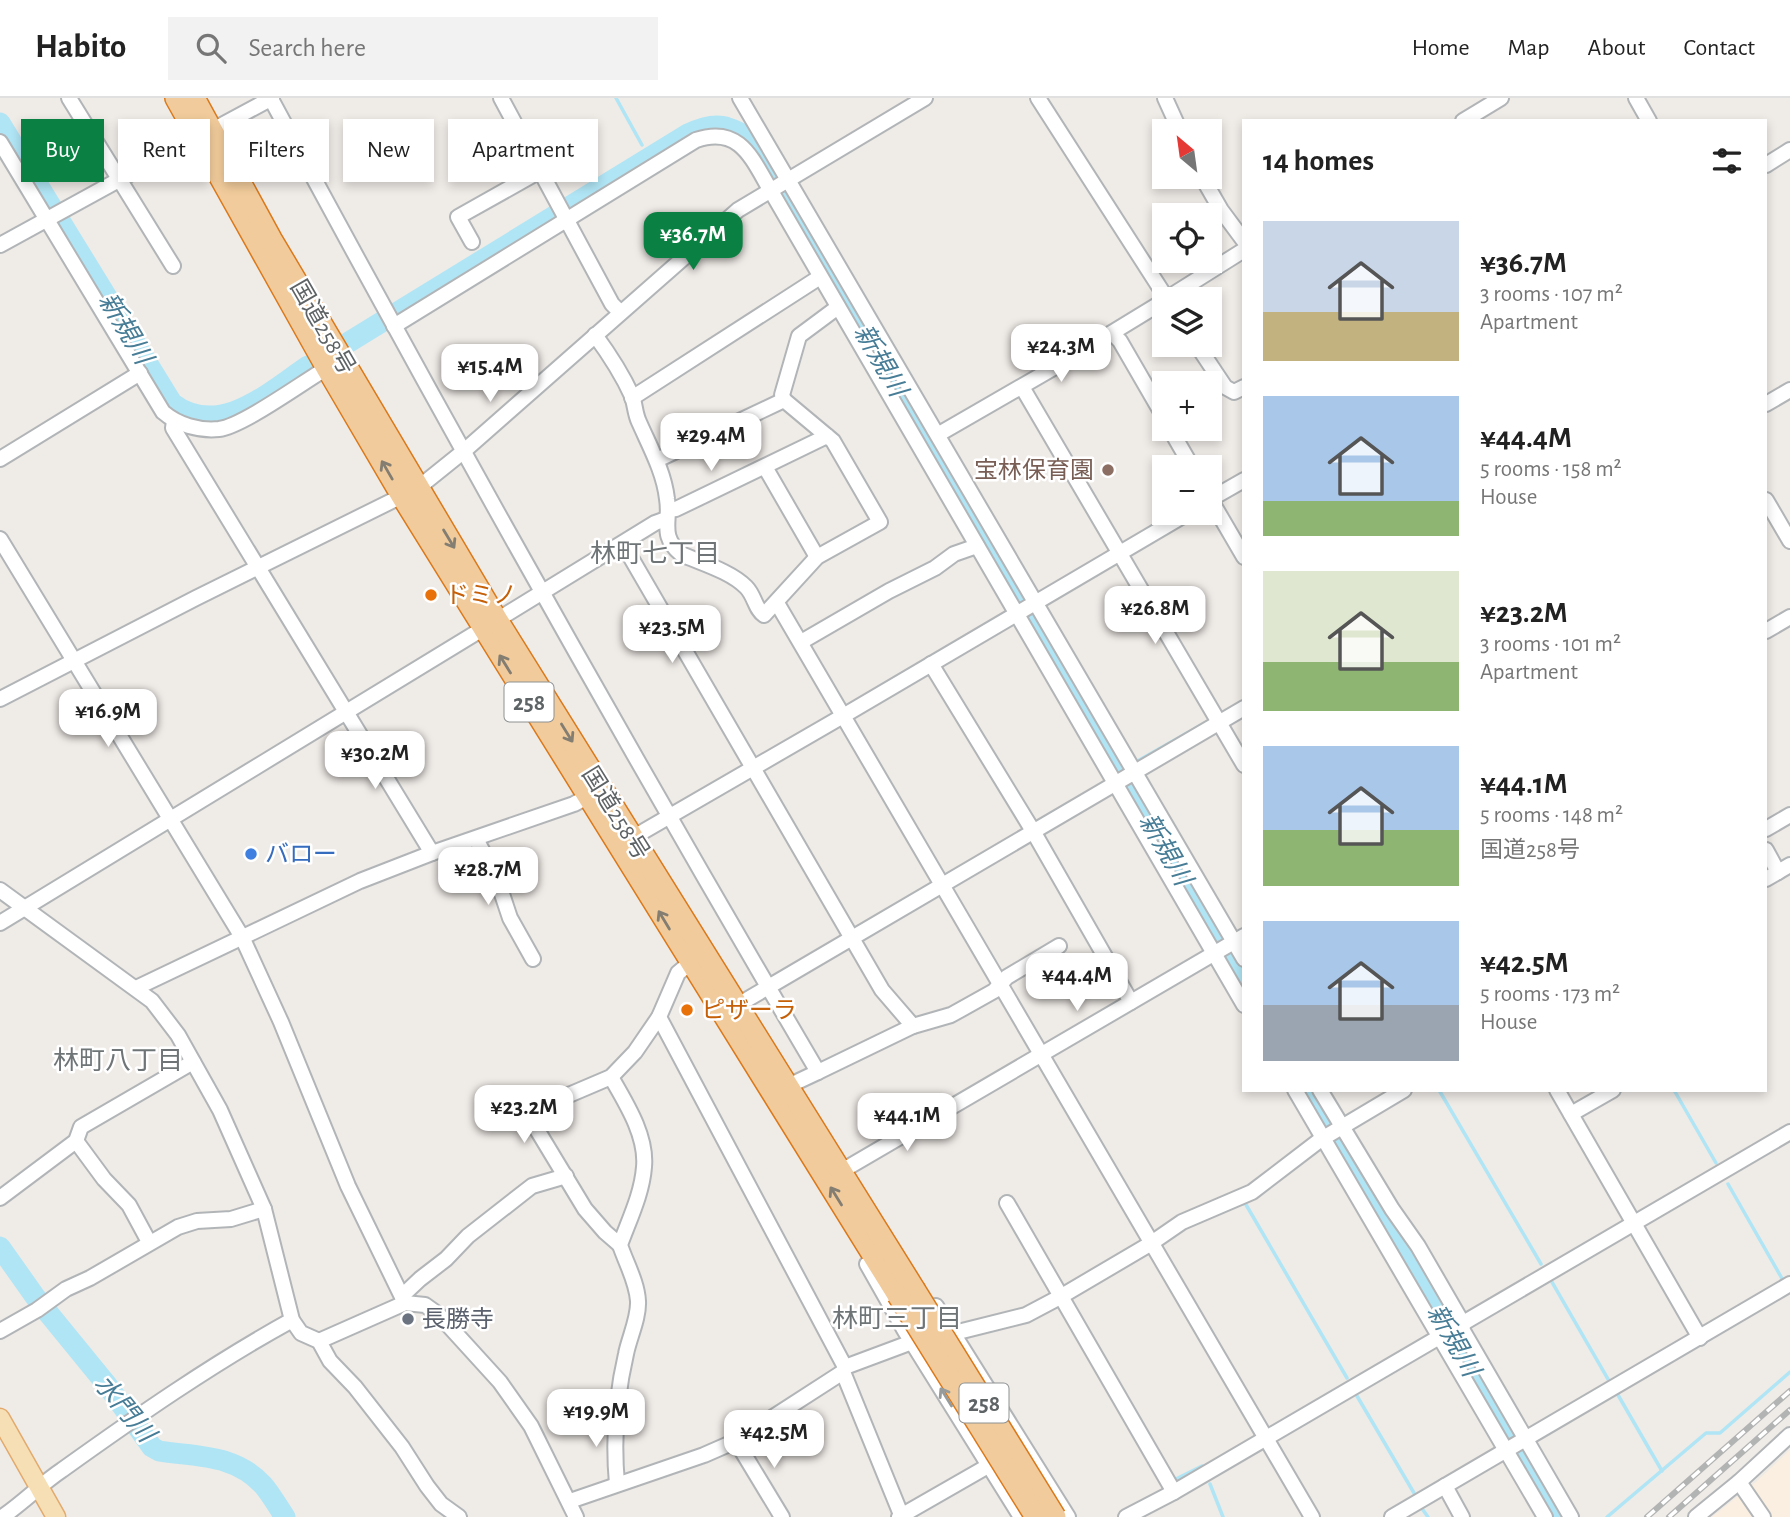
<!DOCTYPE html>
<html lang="en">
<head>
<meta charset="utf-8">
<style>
  body { margin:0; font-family:"Alegreya Sans","Noto Sans JP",sans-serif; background:#f2f2f2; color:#222; height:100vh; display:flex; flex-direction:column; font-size:26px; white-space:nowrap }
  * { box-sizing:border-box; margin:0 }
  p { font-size:23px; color:#767676 }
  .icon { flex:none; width:38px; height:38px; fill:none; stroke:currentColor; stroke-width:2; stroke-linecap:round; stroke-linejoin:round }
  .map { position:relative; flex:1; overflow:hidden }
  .panel { position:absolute; left:1242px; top:21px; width:525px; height:973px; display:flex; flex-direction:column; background:#fff; border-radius:0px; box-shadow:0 4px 10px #0003 }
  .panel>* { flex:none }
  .guide { position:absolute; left:21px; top:21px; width:665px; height:63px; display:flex; gap:14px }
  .needle { width:46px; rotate:331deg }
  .fabs { position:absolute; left:1152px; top:21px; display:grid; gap:14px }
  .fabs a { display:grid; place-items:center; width:70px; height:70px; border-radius:0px; background:#fff; box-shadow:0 4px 10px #0003; font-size:35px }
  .price { position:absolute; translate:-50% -60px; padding:0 16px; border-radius:14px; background:#fff; color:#222; font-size:23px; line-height:46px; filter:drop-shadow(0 2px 4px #0008) }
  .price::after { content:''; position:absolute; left:50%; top:42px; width:21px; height:16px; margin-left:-10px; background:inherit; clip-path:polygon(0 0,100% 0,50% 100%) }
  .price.active { background:#0b8043; color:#fff }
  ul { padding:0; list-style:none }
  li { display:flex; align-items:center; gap:21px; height:175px; padding:0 21px }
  li span { display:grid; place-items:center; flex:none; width:196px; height:140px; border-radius:0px; color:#555 }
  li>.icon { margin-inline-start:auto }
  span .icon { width:84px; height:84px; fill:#fffc; stroke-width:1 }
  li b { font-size:30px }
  h2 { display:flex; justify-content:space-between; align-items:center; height:84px; padding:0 21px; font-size:30px }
  .tag { padding:0 24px; border-radius:0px; background:#fff; box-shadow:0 4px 10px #0003; font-size:24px; line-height:63px }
  .tag.active { background:#0b8043; color:#fff }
  header { display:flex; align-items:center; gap:42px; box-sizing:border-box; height:98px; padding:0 35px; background:#fff; border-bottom:2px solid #e0e0e0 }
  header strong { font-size:33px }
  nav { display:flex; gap:38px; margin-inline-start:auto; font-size:24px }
  .search { width:490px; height:63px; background:#f2f2f2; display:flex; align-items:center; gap:18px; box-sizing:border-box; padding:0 24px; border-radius:0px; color:#767676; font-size:26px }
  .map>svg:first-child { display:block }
  .commercial { fill:#faefe0 }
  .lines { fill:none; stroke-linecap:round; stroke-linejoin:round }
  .stream { stroke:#b0e5f5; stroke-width:3.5 }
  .river { stroke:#b0e5f5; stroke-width:21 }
  .minor-casing { stroke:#b2b5b7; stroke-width:18 }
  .major-casing { stroke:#e2aa6d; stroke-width:21 }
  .highway-casing { stroke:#db791a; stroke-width:24 }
  .minor { stroke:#fff; stroke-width:14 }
  .major { stroke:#f6dfb4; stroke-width:18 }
  .highway { stroke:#f1cb9b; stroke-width:21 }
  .rail-casing { stroke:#b2b3b3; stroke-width:6 }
  .rail { stroke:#fff; stroke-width:3.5; stroke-dasharray:10; stroke-linecap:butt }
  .highway-bridge-casing { stroke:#db791a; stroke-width:24; stroke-linecap:butt }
  .highway-bridge { stroke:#f1cb9b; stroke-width:21 }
  .oneway { stroke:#837d72 }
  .oneway2 { stroke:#969a9b }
  .education-dot { fill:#8d6e63; stroke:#fff; stroke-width:2.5 }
  .food-dot { fill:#e8710a; stroke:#fff; stroke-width:2.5 }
  .shop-dot { fill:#3f7fe0; stroke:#fff; stroke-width:2.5 }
  .worship-dot { fill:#6b7280; stroke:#fff; stroke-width:2.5 }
  .labels { text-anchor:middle; stroke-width:5; stroke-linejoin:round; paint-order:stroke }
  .shield { fill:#fff; stroke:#8e9293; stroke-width:2 }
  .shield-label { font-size:23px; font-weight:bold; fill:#5e6365 }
  .street-label { font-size:24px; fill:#5e6365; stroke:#fff }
  .education-label { font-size:24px; fill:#785e54; stroke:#fff; text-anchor:end }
  .food-label { font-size:24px; fill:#c56008; stroke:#fff; text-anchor:start }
  .shop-label { font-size:24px; fill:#366cbe; stroke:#fff; text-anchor:start }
  .worship-label { font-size:24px; fill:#5b616d; stroke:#fff; text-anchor:start }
  .water-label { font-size:26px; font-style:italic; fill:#477d96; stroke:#fff }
  .neighbourhood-label { font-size:26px; fill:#6f7577; stroke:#fff }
</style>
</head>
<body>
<header>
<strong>Habito</strong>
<div class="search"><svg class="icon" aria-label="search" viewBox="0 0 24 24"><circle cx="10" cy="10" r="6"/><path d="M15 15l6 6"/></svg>Search here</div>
<nav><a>Home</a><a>Map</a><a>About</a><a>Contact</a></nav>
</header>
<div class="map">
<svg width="1790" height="1419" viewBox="0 0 1790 1419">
  <rect width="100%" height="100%" fill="#efebe7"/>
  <!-- commercial -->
  <polygon class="commercial" points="1790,1352 1790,1419 1712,1419 1756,1384"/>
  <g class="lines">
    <!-- stream -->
    <g class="stream">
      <polyline points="616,0 642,47"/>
      <polyline points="646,56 649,60"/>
      <polyline points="1134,665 1212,621"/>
      <polyline points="1439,992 1541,1166"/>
      <polyline points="1674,992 1716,1065"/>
      <polyline points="1728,1086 1784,1184"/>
      <polyline points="1242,1106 1245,1105 1347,1280"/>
      <polyline points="1552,1184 1608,1281"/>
      <polyline points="1618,1297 1662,1373"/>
      <polyline points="1357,1298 1414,1395"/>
      <polyline points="1174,1382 1202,1368"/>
      <polyline points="1210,1386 1223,1419"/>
      <polyline points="1423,1412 1428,1419"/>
      <polyline points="1607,1419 1706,1335 1720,1335 1790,1274"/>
    </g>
    <!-- river -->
    <g class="river">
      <path d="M0,25L172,305C219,341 268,295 308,268"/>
      <path d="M349,244L688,36C717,22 728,27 753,43L1163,743C1181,791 1213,844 1244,885"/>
      <polyline points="1308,992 1558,1419"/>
      <path d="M0,1149L36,1200L107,1287L152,1349L159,1353C197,1359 235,1356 263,1387C271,1396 278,1409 285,1419"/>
    </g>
    <defs>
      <g id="minor">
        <polyline points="69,0 173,168"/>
        <polyline points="501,0 612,206 620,214"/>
        <polyline points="740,0 1244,861"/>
        <polyline points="1038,0 1167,201"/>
        <polyline points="1165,0 1180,33"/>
        <polyline points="1636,0 1649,23"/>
        <path d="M271,1C447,328 629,653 818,974L786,989"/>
        <polyline points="1463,23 1501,0"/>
        <polyline points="211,33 272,0"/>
        <path d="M0,44L163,314C178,327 199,333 219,331C243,328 303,284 327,270"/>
        <polyline points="1766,67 1790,52"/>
        <polyline points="1202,79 1221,112 1244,143"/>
        <polyline points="472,144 458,119 540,73"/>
        <polyline points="0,147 197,39"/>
        <polyline points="1166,201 1244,152"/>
        <path d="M394,228L696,42C740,27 752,61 771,93L1244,907"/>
        <polyline points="1112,235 1120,243 1164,319"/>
        <path d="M595,237C609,256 622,276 632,298C635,306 635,316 639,324C650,349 664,374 667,401C671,424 659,437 681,456C701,465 730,473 746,489C755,498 755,511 764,517L817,459L880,424L833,343L784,302L657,362"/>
        <polyline points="1197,247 1225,289 1234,294 1244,289"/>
        <polyline points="1022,289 1244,667"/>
        <polyline points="632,300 820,179"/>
        <polyline points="784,302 782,297 799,238 838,209"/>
        <polyline points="1766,306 1790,292"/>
        <polyline points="174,323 173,330 432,755"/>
        <polyline points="1170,331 1192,369"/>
        <polyline points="939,336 1069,261 1164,203"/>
        <polyline points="0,361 140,275"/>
        <polyline points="765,369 817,459"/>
        <polyline points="1209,399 1244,459"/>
        <polyline points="1209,402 1244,382"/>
        <polyline points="1766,402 1790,443"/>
        <polyline points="668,412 676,411 827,338"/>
        <polyline points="0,441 242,839 281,924 348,1088 405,1205"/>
        <polyline points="623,446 882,892 913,928"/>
        <polyline points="777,505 1312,1419"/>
        <polyline points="497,522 655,425 666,421"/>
        <polyline points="1766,533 1790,519"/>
        <polyline points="801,544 889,493 935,470 954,456 977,448"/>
        <polyline points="931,566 1033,733 1131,904"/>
        <polyline points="0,601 196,500 418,390 464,353 738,112 925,0"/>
        <polyline points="1766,731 1790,717"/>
        <polyline points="632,740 843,618 1188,415"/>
        <polyline points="476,741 496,778 510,820 533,861"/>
        <polyline points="1766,752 1778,774"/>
        <polyline points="1766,781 1790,767"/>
        <polyline points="0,792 152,903 178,937 220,1012 264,1111 292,1222 301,1235 319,1243 330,1263 355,1289 402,1349 427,1388 441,1406 459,1419"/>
        <polyline points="0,825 484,530"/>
        <polyline points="136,890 360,783 432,755 574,706 587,699"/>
        <polyline points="736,908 1244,610"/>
        <polyline points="659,919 845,1269 843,1274 902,1419"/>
        <polyline points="818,974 913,928 951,917 994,893 1007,879 1059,848"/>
        <path d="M611,979C626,1005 647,1038 644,1069C642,1096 629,1122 620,1147C626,1165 637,1184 638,1203C639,1220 629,1240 626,1256C616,1299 613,1342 617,1386"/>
        <polyline points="1295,992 1545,1419"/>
        <polyline points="1320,992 1392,1111 1418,1148 1462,1224 1463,1233 1571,1419"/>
        <polyline points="1557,992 1700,1240"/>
        <polyline points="1571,1016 1613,992"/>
        <polyline points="76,1043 104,1081 129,1107 149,1144"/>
        <polyline points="840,1074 1244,838"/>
        <polyline points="0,1100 76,1043 81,1029 193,964"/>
        <polyline points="1007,1105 1174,1394"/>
        <polyline points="620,1147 605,1134 585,1111 530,1020 550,1005 611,979 635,954 659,919 678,875 696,860"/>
        <polyline points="867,1166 905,1233 1021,1419"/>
        <polyline points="402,1198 420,1181 446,1161 468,1138 532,1088 566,1078"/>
        <polyline points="936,1208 1068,1419"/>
        <polyline points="0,1233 37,1212 66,1191 90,1180 178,1129 197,1123 231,1121 264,1111"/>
        <polyline points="954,1235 1026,1217 1060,1199 1150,1146 1182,1124 1252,1094 1320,1042 1404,992"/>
        <polyline points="319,1243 405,1205 425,1207 439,1217 500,1284 531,1328 576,1419"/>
        <polyline points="845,1269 912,1244"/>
        <polyline points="736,1343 782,1419"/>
        <polyline points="1739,1384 1763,1419"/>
        <polyline points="1445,1388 1462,1419"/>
        <polyline points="570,1403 704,1357 736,1343 843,1274"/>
        <path d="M2,1419C23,1405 41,1386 62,1372C136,1319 212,1266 292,1222"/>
        <polyline points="899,1419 995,1364"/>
        <polyline points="1126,1419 1174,1394 1790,1034"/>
        <polyline points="1392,1419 1790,1186"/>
        <polyline points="1696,1419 1739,1384 1790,1337"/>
      </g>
      <polyline id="major" points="0,1320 56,1419"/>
      <g id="highway">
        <polyline points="176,0 327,270 402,398 898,1197"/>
        <polyline points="194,0 271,141 497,522 914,1191"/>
      </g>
    </defs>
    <!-- minor casing -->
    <use href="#minor" class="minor-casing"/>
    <!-- major casing -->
    <use href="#major" class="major-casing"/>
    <!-- highway casing -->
    <use href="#highway" class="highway-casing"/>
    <!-- minor -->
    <use href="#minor" class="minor"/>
    <!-- major -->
    <use href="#major" class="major"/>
    <!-- highway -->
    <use href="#highway" class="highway"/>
    <defs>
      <g id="rail">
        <polyline points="1647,1419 1790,1293"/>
        <polyline points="1669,1419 1790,1312"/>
      </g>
    </defs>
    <!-- rail casing -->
    <use href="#rail" class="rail-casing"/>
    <!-- rail -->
    <use href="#rail" class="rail"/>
    <defs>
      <g id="highway-bridge">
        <polyline points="914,1191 1055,1419"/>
        <polyline points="898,1197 1036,1419"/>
      </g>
    </defs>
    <!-- highway-bridge casing -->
    <use href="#highway-bridge" class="highway-bridge-casing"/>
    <!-- highway-bridge -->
    <use href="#highway-bridge" class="highway-bridge"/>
  </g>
  <!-- one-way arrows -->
  <defs><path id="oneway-shaft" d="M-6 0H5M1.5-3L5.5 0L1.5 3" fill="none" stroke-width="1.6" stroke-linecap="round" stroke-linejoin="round" transform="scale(1.75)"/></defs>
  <g class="oneway">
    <use href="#oneway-shaft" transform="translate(387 372) rotate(-120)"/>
    <use href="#oneway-shaft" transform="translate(449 441) rotate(59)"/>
    <use href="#oneway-shaft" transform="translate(505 566) rotate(-122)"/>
    <use href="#oneway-shaft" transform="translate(567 635) rotate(58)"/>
    <use href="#oneway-shaft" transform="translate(664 822) rotate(-121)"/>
    <use href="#oneway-shaft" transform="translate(836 1098) rotate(-122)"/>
  </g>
  <use class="oneway2" href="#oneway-shaft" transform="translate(946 1299) rotate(-122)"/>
  <!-- markers -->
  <circle class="education-dot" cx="1108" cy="372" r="7"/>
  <g class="food-dot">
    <circle cx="431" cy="497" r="7"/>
    <circle cx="687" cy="912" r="7"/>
  </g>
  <circle class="shop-dot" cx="251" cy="756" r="7"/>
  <circle class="worship-dot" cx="408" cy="1221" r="7"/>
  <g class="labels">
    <!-- shield labels -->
    <g class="shield">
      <rect x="504.5" y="584.5" width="49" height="39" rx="5"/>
      <rect x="959.5" y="1285.5" width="49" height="39" rx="5"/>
    </g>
    <g class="shield-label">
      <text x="529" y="612">258</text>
      <text x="984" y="1313">258</text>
    </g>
    <!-- street labels -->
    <g class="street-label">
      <text transform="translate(323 229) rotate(60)" y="8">国道258号</text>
      <text transform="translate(616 715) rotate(58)" y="8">国道258号</text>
    </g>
    <!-- education labels -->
    <g class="education-label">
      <text x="1094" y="380">宝林保育園</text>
    </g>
    <!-- food labels -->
    <g class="food-label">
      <text x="445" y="505">ドミノ</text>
      <text x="701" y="920">ピザーラ</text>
    </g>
    <!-- shop labels -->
    <g class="shop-label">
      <text x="265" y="764">バロー</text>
    </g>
    <!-- worship labels -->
    <g class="worship-label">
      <text x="422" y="1229">長勝寺</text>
    </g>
    <!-- water labels -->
    <g class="water-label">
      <text transform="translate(126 230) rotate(59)" y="9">新規川</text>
      <text transform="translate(881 262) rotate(60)" y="9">新規川</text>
      <text transform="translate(1166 751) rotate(60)" y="9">新規川</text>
      <text transform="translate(1454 1242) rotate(60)" y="9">新規川</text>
      <text transform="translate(125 1310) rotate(50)" y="9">水門川</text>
    </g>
    <!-- neighbourhood labels -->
    <g class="neighbourhood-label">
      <text x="655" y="464">林町七丁目</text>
      <text x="118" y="971">林町八丁目</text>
      <text x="897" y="1229">林町三丁目</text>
    </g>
  </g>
</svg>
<div class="fabs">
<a><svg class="needle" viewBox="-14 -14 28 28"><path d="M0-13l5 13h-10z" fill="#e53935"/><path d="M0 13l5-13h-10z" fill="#767676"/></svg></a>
<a><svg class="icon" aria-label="locate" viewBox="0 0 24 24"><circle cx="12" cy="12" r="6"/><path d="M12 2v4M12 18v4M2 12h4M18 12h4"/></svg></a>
<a><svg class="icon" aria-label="layers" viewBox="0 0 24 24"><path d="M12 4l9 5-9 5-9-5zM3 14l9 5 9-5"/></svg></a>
<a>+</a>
<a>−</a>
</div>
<b class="price active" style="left:693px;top:174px">¥36.7M</b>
<b class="price" style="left:1061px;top:286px">¥24.3M</b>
<b class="price" style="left:490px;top:306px">¥15.4M</b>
<b class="price" style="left:711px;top:375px">¥29.4M</b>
<b class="price" style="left:1155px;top:548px">¥26.8M</b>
<b class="price" style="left:672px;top:567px">¥23.5M</b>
<b class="price" style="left:108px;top:651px">¥16.9M</b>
<b class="price" style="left:375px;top:693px">¥30.2M</b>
<b class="price" style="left:488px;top:809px">¥28.7M</b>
<b class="price" style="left:1077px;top:915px">¥44.4M</b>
<b class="price" style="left:524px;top:1047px">¥23.2M</b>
<b class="price" style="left:907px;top:1055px">¥44.1M</b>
<b class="price" style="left:596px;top:1351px">¥19.9M</b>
<b class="price" style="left:774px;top:1372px">¥42.5M</b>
<div class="guide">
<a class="tag active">Buy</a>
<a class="tag">Rent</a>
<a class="tag">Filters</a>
<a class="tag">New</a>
<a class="tag">Apartment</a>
</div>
<section class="panel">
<h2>14 homes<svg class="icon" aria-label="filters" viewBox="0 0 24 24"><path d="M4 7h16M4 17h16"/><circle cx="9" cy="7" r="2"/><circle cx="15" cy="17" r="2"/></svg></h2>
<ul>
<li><span style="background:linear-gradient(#c9d6e8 65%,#c2b280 0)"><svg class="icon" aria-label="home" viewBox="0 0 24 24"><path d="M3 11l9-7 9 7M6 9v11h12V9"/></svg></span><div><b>¥36.7M</b><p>3 rooms · 107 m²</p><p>Apartment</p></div></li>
<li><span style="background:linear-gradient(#a9c7e8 75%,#8fb573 0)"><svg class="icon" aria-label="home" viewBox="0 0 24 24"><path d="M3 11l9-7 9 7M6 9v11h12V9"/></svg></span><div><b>¥44.4M</b><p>5 rooms · 158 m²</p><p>House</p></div></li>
<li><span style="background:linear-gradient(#dfe7d0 65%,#8fb573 0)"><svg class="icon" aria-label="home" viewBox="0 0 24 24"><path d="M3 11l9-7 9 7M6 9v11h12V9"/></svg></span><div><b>¥23.2M</b><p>3 rooms · 101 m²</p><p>Apartment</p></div></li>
<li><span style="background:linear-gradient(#a9c7e8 60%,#8fb573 0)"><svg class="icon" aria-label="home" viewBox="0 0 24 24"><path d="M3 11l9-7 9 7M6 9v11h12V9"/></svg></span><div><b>¥44.1M</b><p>5 rooms · 148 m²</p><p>国道258号</p></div></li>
<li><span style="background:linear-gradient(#a9c7e8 60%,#9aa5b1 0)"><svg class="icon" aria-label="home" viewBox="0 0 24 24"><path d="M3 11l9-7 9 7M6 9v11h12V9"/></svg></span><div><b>¥42.5M</b><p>5 rooms · 173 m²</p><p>House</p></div></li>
</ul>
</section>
</div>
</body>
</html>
